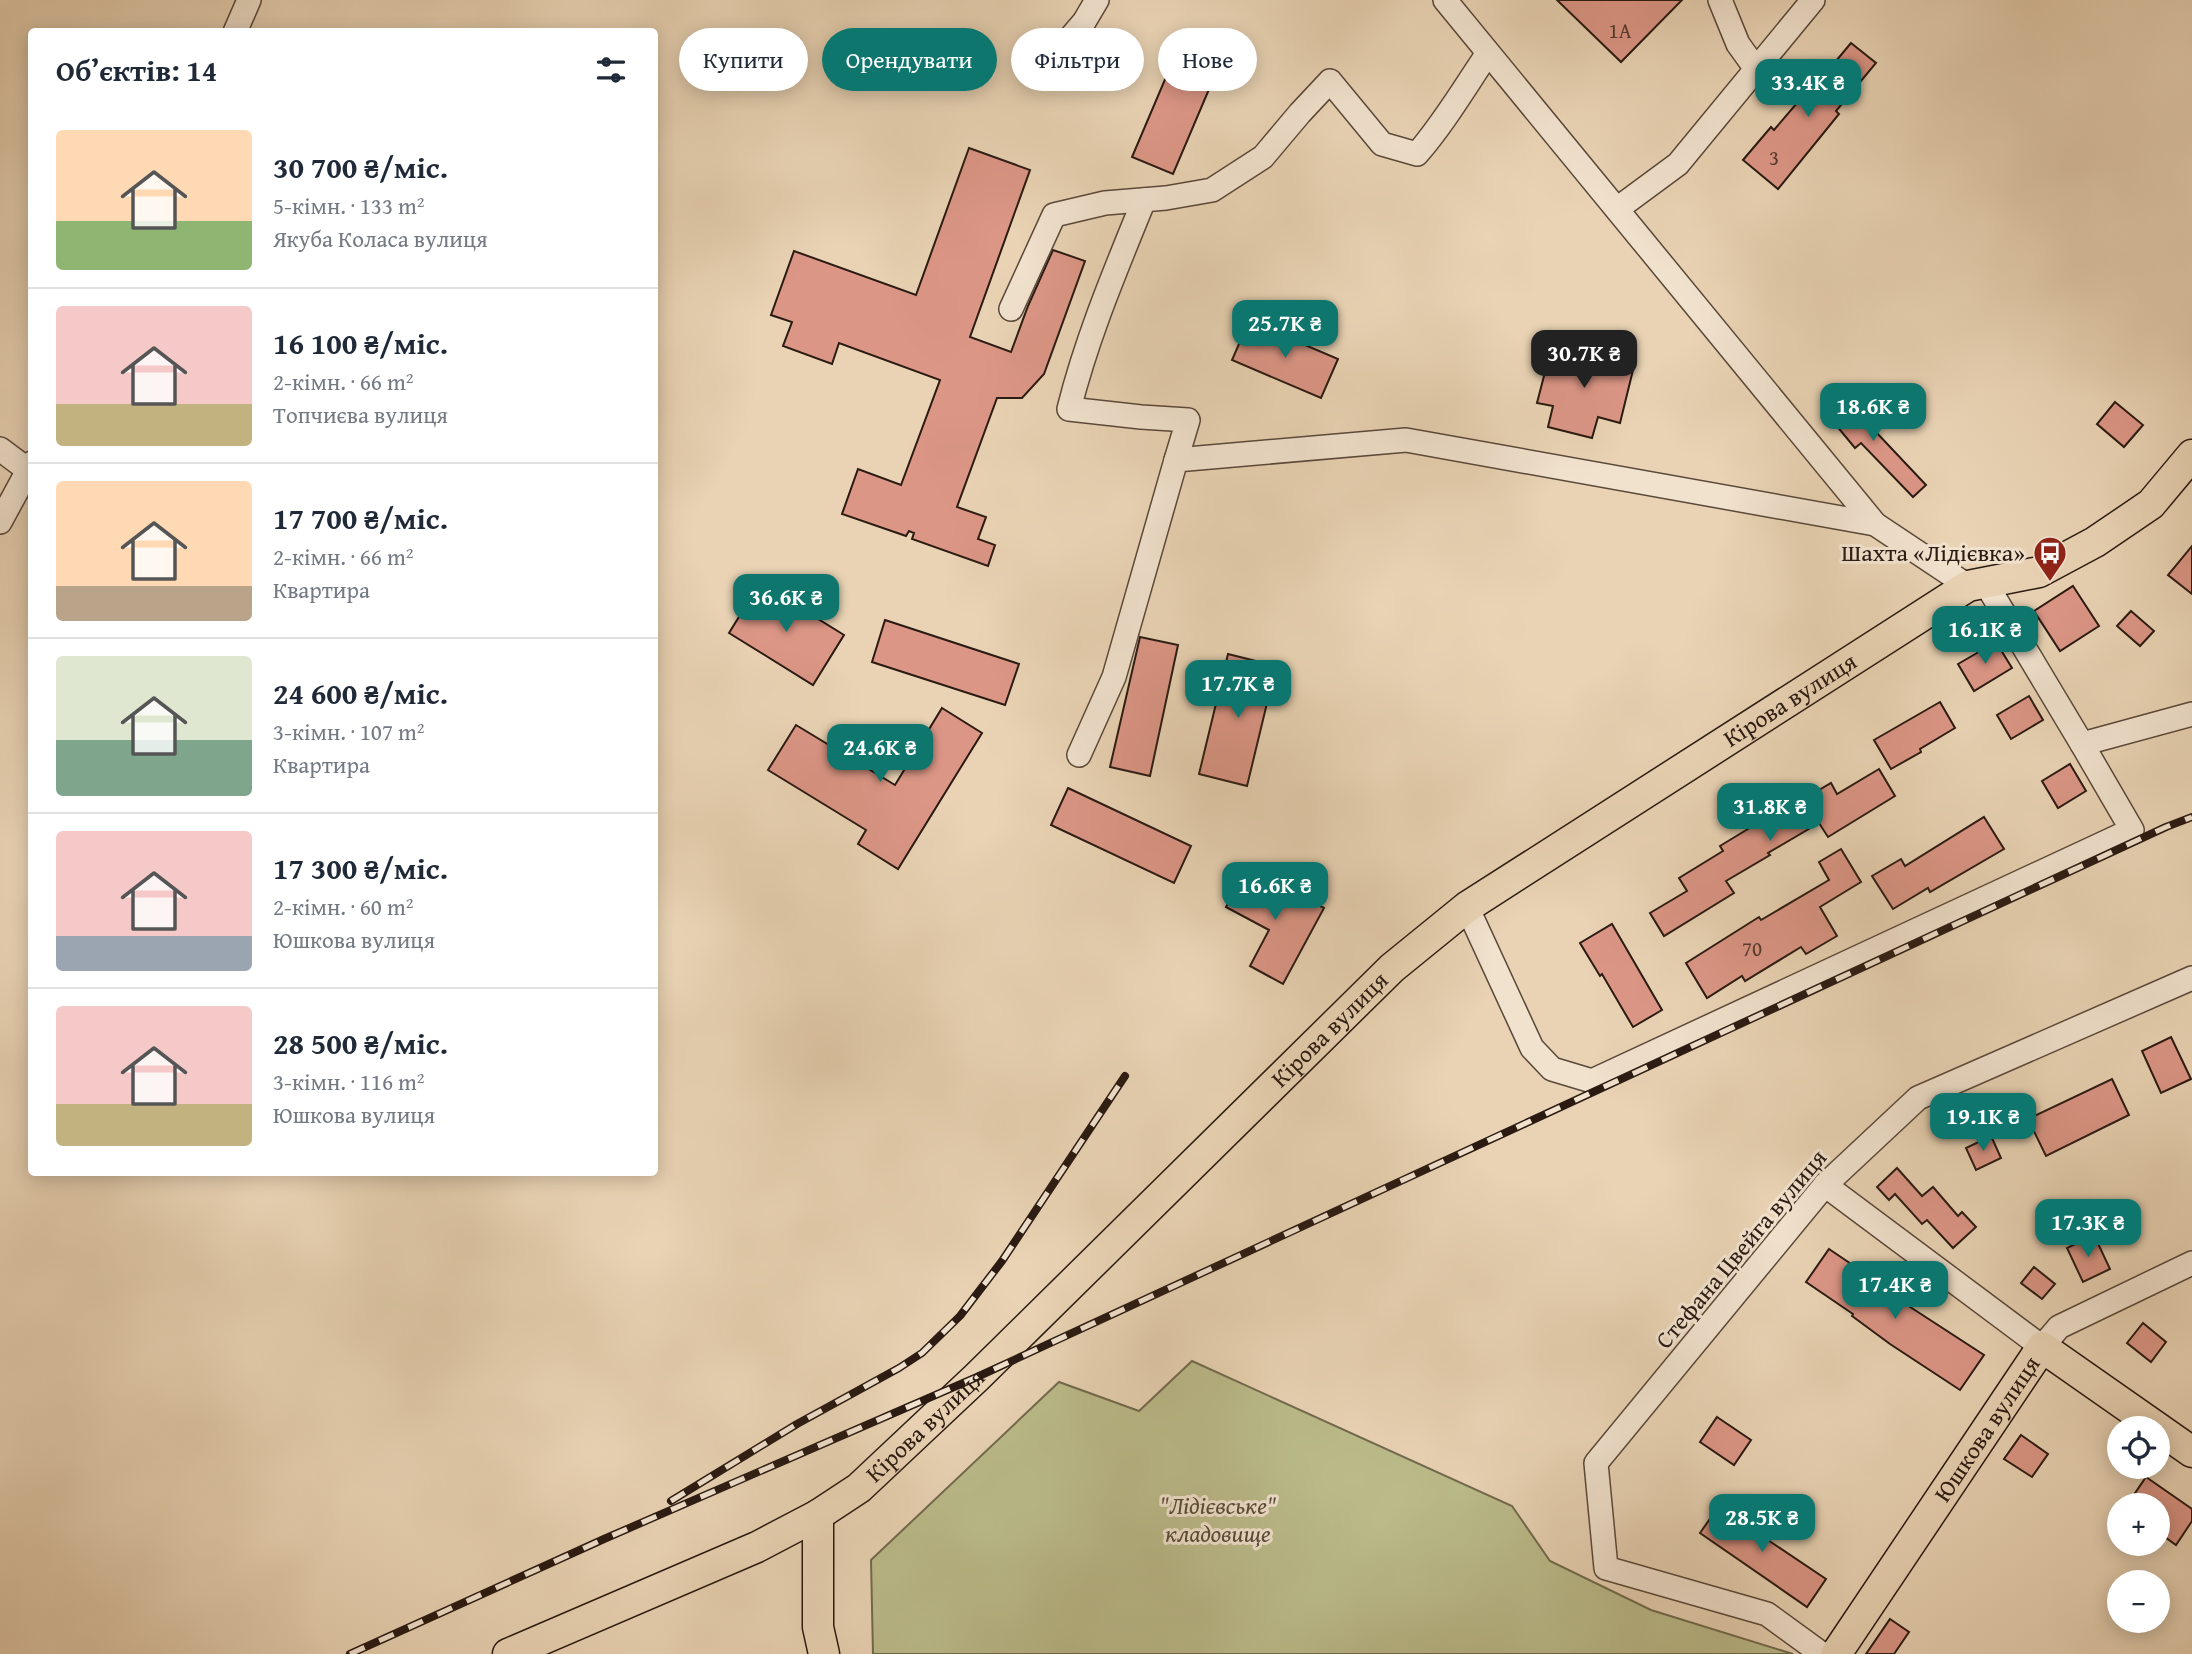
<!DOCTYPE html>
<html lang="uk">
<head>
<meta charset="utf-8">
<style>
  body { margin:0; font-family:"Gentium Book Plus",serif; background:#f6f6f7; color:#1f2937; height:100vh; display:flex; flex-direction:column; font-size:26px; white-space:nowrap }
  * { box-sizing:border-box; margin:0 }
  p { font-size:23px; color:#747a83 }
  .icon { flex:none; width:38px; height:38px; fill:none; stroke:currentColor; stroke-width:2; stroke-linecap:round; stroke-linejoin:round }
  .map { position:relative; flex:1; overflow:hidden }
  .details { position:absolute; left:28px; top:28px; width:630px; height:1148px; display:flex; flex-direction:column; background:#fff; border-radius:7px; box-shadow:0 4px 18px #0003 }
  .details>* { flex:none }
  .hud { position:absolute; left:679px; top:28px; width:665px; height:63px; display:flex; gap:14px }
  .controls { position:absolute; left:2107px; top:1416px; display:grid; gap:14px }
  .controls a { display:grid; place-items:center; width:63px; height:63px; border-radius:50%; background:#fff; box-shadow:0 4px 18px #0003; font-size:35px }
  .price { position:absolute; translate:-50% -60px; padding:0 16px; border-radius:14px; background:#0f766e; color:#fff; font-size:23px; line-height:46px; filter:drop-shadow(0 2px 4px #0008) }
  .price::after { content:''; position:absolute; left:50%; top:42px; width:21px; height:16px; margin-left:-10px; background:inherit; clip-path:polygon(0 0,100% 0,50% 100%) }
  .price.on { background:#222; color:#fff }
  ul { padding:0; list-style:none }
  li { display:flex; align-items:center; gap:21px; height:175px; padding:0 28px }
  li+li { border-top:2px solid #e0e1e3 }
  li span { display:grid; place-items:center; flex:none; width:196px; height:140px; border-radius:7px; color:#555 }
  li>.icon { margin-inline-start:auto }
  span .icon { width:84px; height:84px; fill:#fffc; stroke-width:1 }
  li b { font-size:30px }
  h2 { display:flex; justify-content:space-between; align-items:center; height:84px; padding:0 28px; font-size:30px }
  .tag { padding:0 24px; border-radius:32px; background:#fff; box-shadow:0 4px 18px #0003; font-size:24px; line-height:63px }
  .tag.on { background:#0f766e; color:#fff }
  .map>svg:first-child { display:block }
  .green { fill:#bbbb8a; stroke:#726a4e; stroke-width:2 }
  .building { fill:#dc9686; stroke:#2a1a12; stroke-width:2 }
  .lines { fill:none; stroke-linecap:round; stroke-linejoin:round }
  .minor-casing { stroke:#5a483a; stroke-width:26 }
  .major-casing { stroke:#2a1a12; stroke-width:33 }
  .minor { stroke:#f1e2ce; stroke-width:23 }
  .major { stroke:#e9d3b4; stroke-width:30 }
  .rail-casing { stroke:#2a1a12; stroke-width:8 }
  .rail { stroke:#f1e2ce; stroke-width:5; stroke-dasharray:16; stroke-linecap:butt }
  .labels { text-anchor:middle; stroke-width:6; stroke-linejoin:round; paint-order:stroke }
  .number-label { font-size:21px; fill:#56392f }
  .poi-label { font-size:24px; fill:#2a1a12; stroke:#f1e2ce; text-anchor:end }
  .street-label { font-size:24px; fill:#2a1a12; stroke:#f1e2ce }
  .park-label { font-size:24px; font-style:italic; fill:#564a36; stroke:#f1e2ce }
</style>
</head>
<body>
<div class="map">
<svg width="2192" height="1654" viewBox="0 0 2192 1654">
  <rect width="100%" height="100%" fill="#e9d3b4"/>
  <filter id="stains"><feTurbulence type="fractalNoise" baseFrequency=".00286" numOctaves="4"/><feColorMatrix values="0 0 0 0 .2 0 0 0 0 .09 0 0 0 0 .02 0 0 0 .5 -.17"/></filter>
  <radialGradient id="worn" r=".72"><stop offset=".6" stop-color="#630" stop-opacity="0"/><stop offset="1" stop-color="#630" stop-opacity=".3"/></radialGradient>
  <!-- green -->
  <polygon class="green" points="1192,1361 1512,1506 1550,1561 1651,1610 1793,1654 873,1654 871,1560 1059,1382 1139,1411"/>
  <!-- building -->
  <g class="building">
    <polygon points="1557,0 1682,0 1621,62"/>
    <polygon points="1186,30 1227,47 1173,174 1132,157"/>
    <polygon points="1851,43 1876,63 1836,111 1839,114 1778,189 1743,160 1771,127 1774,130 1809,89 1811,91"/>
    <polygon points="969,148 1030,170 970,337 1011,352 1028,306 1053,250 1085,261 1044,374 1022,398 997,398 957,507 986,517 978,539 995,545 988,566 912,539 914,533 909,531 906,536 842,514 858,469 901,485 940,380 839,343 832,364 783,346 792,322 771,315 794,251 916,295"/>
    <polygon points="1249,321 1338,359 1321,398 1232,360"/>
    <polygon points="1552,345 1634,366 1620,423 1598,417 1592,438 1548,427 1553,406 1537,403"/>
    <polygon points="1847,395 1876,430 1875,431 1926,485 1913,497 1861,443 1855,448 1826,413"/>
    <polygon points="2115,402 2143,425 2124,447 2097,424"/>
    <polygon points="2192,546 2192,594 2168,575"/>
    <polygon points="760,583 844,635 813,685 729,633"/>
    <polygon points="2073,586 2099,626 2060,651 2034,611"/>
    <polygon points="2131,611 2154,631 2140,646 2117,626"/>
    <polygon points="885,620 1019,664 1005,705 872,662"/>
    <polygon points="1140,637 1178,645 1150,776 1110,767"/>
    <polygon points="1996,642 2012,668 1974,691 1958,664"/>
    <polygon points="1228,654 1276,666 1247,786 1199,774"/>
    <polygon points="2029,696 2043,720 2011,739 1997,715"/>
    <polygon points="1940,702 1955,728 1920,749 1921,752 1891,769 1874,740"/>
    <polygon points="942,708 982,733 898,869 858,844 866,830 768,770 796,725 895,785"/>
    <polygon points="2070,764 2086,791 2058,808 2042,781"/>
    <polygon points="1879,769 1895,796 1828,837 1819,823 1768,853 1770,855 1726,881 1734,893 1664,936 1650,913 1687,891 1679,878 1723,851 1720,846 1761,821 1755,811 1784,793 1792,806 1831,783 1837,794"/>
    <polygon points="1068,788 1191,846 1174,883 1051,825"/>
    <polygon points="1984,817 2004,849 1930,892 1928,888 1893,909 1872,876 1901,859 1905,866"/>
    <polygon points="1841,849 1861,882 1820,907 1837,936 1806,954 1801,947 1745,981 1742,976 1707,998 1686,963 1759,917 1761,920 1829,880 1819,862"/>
    <polygon points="1247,868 1324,908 1283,984 1250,966 1269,930 1226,907"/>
    <polygon points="1612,924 1662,1010 1633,1027 1602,974 1600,976 1580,943"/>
    <polygon points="2171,1037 2191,1079 2161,1093 2142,1051"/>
    <polygon points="2112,1079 2129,1115 2046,1156 2028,1119"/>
    <polygon points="1991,1136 2001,1158 1976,1170 1966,1148"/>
    <polygon points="1897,1168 1922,1196 1933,1187 1958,1216 1962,1212 1976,1227 1953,1248 1927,1220 1922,1224 1895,1194 1889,1200 1877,1187"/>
    <polygon points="2094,1235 2110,1269 2083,1282 2067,1248"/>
    <polygon points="1829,1249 1863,1272 1861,1275 1984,1355 1960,1390 1890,1344 1852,1316 1853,1314 1806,1282"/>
    <polygon points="2034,1267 2055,1284 2042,1299 2021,1283"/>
    <polygon points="2143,1323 2166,1342 2151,1362 2127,1343"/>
    <polygon points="1717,1417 1751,1440 1734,1465 1700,1442"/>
    <polygon points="2021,1435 2048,1454 2032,1477 2004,1459"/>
    <polygon points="2146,1477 2192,1509 2192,1521 2176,1545 2158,1532 2158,1505 2127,1505"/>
    <polygon points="1723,1500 1749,1517 1744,1524 1826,1579 1807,1607 1700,1533"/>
    <polygon points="1890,1619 1909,1632 1894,1654 1866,1654"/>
  </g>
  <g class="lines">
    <defs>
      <g id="minor">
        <polyline points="1445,0 1875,524 1968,586"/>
        <polyline points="1720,0 1738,44 1756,69"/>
        <polyline points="235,32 249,0"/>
        <polyline points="1048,64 1084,22 1097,0"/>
        <path d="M1144,200C1116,269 1087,337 1069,409L1141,417L1188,420L1176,460"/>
        <polyline points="1617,209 1678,164 1813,0"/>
        <path d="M1011,309L1054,215L1105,203L1166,198L1212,190L1263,157L1300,113L1330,81L1382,144L1417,154C1444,123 1465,87 1488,53"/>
        <polyline points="0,449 32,473"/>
        <polyline points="0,522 32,463"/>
        <polyline points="1985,582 2082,744 2192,714"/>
        <polyline points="1079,755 1114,677 1176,460 1406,440 1875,524"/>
        <polyline points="1467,907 1532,1048 1552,1069 1592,1081 2132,830 2082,744"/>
        <polyline points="1825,1185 2042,1347 2059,1327 2192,1263"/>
        <polyline points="1822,1654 1767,1614 1606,1568 1596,1463 1825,1185 1918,1098 2192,978"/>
      </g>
      <g id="major">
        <polyline points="818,1515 818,1627 824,1654"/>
        <path id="s1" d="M508,1654L757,1547L818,1515L859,1488L977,1377L1392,968L1467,907L1968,586L2039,572L2095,542L2151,504L2192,455"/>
        <path id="s2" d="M1836,1654L2042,1347L2192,1452"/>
      </g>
    </defs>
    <!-- minor casing -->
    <use href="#minor" class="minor-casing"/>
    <!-- major casing -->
    <use href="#major" class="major-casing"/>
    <!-- minor -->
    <use href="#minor" class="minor"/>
    <!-- major -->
    <use href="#major" class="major"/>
    <defs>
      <g id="rail">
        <polyline points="671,1501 797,1424 899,1368 922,1353 960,1316 1002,1261 1125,1076"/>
        <polyline points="350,1654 604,1539 977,1377 2166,827 2192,817"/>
      </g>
    </defs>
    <!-- rail casing -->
    <use href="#rail" class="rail-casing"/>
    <!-- rail -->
    <use href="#rail" class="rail"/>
  </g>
  <!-- icons -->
  <defs>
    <symbol id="bus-pin" viewBox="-11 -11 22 30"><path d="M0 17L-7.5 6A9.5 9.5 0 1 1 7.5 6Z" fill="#8f2418" stroke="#f1e2ce"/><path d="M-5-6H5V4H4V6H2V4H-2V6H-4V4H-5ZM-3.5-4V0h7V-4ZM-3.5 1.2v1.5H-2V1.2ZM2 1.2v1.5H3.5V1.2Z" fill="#fff"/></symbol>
  </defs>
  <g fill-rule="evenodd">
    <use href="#bus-pin" x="2031" y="534" width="38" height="52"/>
  </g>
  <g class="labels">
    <!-- number labels -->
    <g class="number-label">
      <text x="1620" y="38">1А</text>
      <text x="1774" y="165">3</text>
      <text x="1752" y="956">70</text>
    </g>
    <!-- poi labels -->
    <g class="poi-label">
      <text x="2025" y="561">Шахта «Лідієвка»</text>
    </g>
    <!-- street labels -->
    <g class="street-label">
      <text dy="8" stroke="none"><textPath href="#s1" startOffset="1614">Кірова вулиця</textPath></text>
      <text dy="8" stroke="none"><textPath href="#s1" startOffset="1046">Кірова вулиця</textPath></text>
      <text transform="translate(1741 1249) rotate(-50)" y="8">Стефана Цвейга вулиця</text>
      <text dy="8" stroke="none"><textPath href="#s1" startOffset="480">Кірова вулиця</textPath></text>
      <text dy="8" stroke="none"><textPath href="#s2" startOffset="271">Юшкова вулиця</textPath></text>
    </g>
    <!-- park labels -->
    <g class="park-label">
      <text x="1218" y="1514">"Лідієвське"<tspan x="1218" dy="28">кладовище</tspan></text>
    </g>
  </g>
  <rect width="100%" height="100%" filter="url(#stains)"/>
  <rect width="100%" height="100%" fill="url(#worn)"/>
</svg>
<div class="controls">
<a><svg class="icon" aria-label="locate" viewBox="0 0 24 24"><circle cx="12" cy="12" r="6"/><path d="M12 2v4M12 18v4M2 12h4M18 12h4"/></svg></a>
<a>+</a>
<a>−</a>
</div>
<b class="price" style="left:1808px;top:119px">33.4K ₴</b>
<b class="price" style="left:1285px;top:360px">25.7K ₴</b>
<b class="price on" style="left:1584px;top:390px">30.7K ₴</b>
<b class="price" style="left:1873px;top:443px">18.6K ₴</b>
<b class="price" style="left:786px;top:634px">36.6K ₴</b>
<b class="price" style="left:1985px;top:666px">16.1K ₴</b>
<b class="price" style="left:1238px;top:720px">17.7K ₴</b>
<b class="price" style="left:880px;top:784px">24.6K ₴</b>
<b class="price" style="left:1770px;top:843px">31.8K ₴</b>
<b class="price" style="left:1275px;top:922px">16.6K ₴</b>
<b class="price" style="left:1983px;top:1153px">19.1K ₴</b>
<b class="price" style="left:2088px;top:1259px">17.3K ₴</b>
<b class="price" style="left:1895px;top:1321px">17.4K ₴</b>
<b class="price" style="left:1762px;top:1554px">28.5K ₴</b>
<div class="hud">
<a class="tag">Купити</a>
<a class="tag on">Орендувати</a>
<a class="tag">Фільтри</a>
<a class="tag">Нове</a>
</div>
<section class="details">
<h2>Об’єктів: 14<svg class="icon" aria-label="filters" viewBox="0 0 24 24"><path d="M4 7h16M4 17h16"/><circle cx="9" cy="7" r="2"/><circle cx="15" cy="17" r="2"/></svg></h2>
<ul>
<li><span style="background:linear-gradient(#ffd9b3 65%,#8fb573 0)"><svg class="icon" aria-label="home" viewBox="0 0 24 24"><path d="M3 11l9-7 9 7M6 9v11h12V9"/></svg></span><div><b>30 700 ₴/міс.</b><p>5-кімн. · 133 m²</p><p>Якуба Коласа вулиця</p></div></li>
<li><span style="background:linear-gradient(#f6c9c9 70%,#c2b280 0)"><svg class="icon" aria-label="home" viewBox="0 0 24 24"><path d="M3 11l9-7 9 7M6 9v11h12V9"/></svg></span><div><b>16 100 ₴/міс.</b><p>2-кімн. · 66 m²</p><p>Топчиєва вулиця</p></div></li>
<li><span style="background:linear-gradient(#ffd9b3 75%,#b9a48a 0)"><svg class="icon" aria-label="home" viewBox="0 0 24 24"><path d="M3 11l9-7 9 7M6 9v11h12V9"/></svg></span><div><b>17 700 ₴/міс.</b><p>2-кімн. · 66 m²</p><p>Квартира</p></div></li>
<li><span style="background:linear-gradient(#dfe7d0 60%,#7fa58c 0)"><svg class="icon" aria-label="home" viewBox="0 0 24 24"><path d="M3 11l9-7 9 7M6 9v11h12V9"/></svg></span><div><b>24 600 ₴/міс.</b><p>3-кімн. · 107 m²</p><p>Квартира</p></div></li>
<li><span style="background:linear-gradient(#f6c9c9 75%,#9aa5b1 0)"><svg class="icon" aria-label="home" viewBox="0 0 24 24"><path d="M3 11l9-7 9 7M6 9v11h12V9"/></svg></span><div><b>17 300 ₴/міс.</b><p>2-кімн. · 60 m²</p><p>Юшкова вулиця</p></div></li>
<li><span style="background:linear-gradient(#f6c9c9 70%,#c2b280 0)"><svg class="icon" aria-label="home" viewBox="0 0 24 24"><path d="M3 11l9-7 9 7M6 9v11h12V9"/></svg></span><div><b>28 500 ₴/міс.</b><p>3-кімн. · 116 m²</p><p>Юшкова вулиця</p></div></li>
</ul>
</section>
</div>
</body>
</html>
